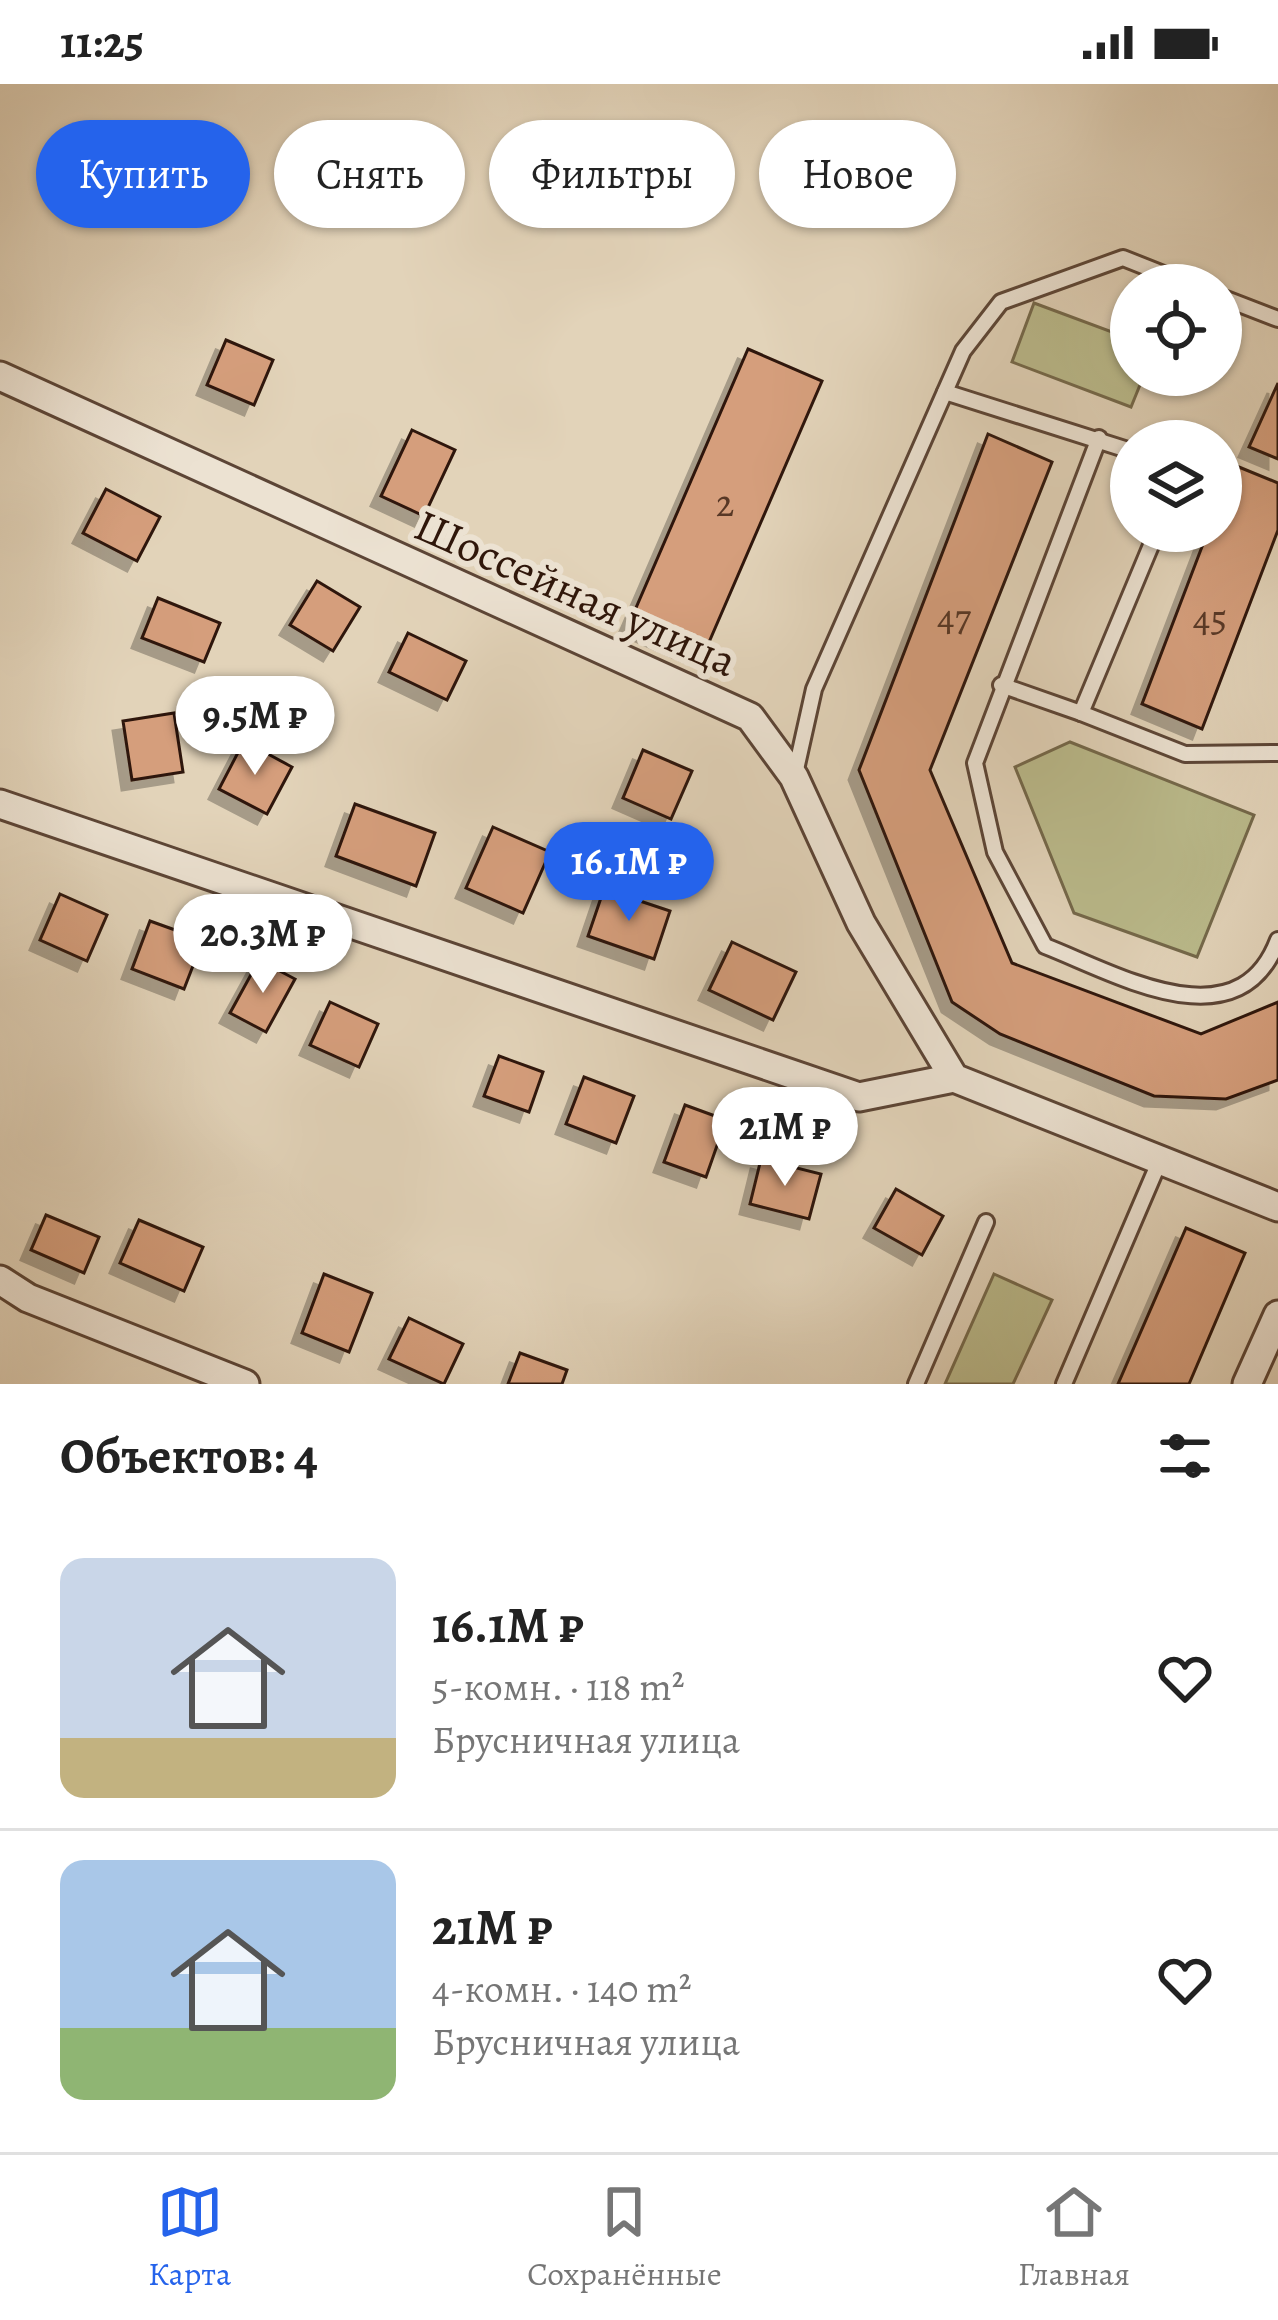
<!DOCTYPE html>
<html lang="ru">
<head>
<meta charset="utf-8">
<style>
  body { margin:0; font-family:Alegreya,serif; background:#f2f2f2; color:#222; height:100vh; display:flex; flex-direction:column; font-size:45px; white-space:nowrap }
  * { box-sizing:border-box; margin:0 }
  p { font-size:39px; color:#767676 }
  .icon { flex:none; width:66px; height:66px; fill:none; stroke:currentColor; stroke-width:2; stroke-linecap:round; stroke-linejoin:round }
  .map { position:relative; height:1300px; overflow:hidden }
  .sheet { display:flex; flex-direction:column; background:#fff; flex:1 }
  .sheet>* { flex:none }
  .guide { position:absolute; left:36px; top:36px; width:1206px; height:108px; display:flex; gap:24px }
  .buttons { position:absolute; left:1110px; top:180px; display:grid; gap:24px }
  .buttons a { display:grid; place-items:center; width:132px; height:132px; border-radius:50%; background:#fff; box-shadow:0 3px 9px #0004; font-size:60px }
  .price { position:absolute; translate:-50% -102px; padding:0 27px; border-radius:42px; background:#fff; color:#222; font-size:39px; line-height:78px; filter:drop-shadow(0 3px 6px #0008) }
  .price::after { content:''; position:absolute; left:50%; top:72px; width:36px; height:27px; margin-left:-18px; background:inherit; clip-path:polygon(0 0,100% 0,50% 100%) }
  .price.active { background:#2563eb; color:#fff }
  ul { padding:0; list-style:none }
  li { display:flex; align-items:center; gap:36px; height:300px; padding:0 60px }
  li+li { border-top:3px solid #e0e0e0 }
  li span { display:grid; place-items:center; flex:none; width:336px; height:240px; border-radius:24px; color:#555 }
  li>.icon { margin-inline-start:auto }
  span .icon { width:144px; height:144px; fill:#fffc; stroke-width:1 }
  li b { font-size:51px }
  h2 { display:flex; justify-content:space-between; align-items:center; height:144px; padding:0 60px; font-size:51px }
  .chip { padding:0 42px; border-radius:54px; background:#fff; box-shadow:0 3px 9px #0004; font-size:42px; line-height:108px }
  .chip.active { background:#2563eb; color:#fff }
  .status { display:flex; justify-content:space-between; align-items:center; height:84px; padding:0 60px; background:#fff; direction:ltr }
  .status svg { height:33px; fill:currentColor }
  .tabs { display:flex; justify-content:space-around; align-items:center; height:168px; border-top:3px solid #e0e0e0; background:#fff; font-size:33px; color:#767676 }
  .tabs a { display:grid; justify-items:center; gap:6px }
  .tabs .active { color:#2563eb }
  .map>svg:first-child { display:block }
  .green { fill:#baba8b; stroke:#74684a; stroke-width:3 }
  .building { fill:#d59e7b; stroke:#2f160a; stroke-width:3; filter:url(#shadow) }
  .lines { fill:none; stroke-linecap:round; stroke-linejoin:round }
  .lane-casing { stroke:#5c4536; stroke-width:20 }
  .street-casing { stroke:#5c4536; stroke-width:33 }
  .lane { stroke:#ece2d2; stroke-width:14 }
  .street { stroke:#ece2d2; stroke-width:27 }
  .labels { text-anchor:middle; stroke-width:12; stroke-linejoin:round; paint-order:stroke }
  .number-label { font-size:39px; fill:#583826 }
  .street-label { font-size:45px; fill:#2f160a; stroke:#ece2d2 }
</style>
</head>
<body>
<div class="status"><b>11:25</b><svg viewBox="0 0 49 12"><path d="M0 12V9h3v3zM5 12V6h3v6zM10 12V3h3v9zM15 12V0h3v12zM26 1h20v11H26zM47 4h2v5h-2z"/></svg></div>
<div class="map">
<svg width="1278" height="1300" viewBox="0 0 1278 1300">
  <defs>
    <filter id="shadow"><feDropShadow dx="-10" dy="10" stdDeviation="0" flood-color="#0004"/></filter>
  </defs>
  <rect width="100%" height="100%" fill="#e2d3b9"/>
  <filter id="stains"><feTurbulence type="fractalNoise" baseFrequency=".00167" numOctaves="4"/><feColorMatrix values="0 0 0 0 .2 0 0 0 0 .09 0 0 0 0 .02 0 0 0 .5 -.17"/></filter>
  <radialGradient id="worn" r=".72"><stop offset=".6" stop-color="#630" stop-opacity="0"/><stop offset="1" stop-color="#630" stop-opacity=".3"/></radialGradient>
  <!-- green -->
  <g class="green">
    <polygon points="1034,219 1131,255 1131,291 1144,291 1131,323 1012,278"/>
    <polygon points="1070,658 1254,731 1197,873 1074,829 1015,683"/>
    <polygon points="994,1190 1052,1216 1013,1300 945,1300"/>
  </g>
  <!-- building -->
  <g class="building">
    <polygon points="226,256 273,276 254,321 207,301"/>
    <polygon points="748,265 822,297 703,572 629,540"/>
    <polygon points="1278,299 1278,375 1249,363"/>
    <polygon points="412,346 455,366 424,432 381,412"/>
    <polygon points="988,350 1052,378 930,686 1012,879 1201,950 1278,918 1278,996 1226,1015 1154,1012 1000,950 952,918 859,686"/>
    <polygon points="1234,381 1278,399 1278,446 1202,645 1142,620 1208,447 1221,447 1221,414"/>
    <polygon points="106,405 160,433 137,477 83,449"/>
    <polygon points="317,497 360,523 333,567 290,541"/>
    <polygon points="158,514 220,539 204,578 142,554"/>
    <polygon points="408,549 466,577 447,616 389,588"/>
    <polygon points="174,629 183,688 132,696 123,637"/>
    <polygon points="244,657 292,683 267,730 219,705"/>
    <polygon points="643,666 692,687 671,735 623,714"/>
    <polygon points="355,720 435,749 416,802 336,772"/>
    <polygon points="493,743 550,768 523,829 466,804"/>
    <polygon points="604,805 670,827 654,875 588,852"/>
    <polygon points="60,810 107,831 87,877 40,856"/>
    <polygon points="150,837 203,856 184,905 132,885"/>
    <polygon points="732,858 796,888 773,936 709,906"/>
    <polygon points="259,876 295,895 266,948 230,929"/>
    <polygon points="330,918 378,940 359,983 310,961"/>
    <polygon points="499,972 543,988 529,1028 484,1012"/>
    <polygon points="584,993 634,1012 616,1059 566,1040"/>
    <polygon points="685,1021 726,1036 706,1093 664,1078"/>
    <polygon points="761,1075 821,1090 809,1135 750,1120"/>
    <polygon points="896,1105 943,1132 922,1171 874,1144"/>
    <polygon points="46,1131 99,1153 84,1189 31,1166"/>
    <polygon points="139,1136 203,1163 184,1207 120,1179"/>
    <polygon points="1186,1144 1245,1169 1189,1300 1118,1300"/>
    <polygon points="324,1190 372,1209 349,1268 302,1249"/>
    <polygon points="409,1234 463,1260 444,1300 389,1275"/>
    <polygon points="520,1269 567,1286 562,1300 508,1300"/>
  </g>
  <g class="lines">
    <defs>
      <g id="lane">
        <polyline points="1221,213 1278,235"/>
        <polyline points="945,308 1131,367"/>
        <path d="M1099,354L975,679L995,768L1045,862C1115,889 1238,962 1278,856"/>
        <polyline points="1157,447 1081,629 1185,670 1278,669"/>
        <polyline points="1001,601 1081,629"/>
        <polyline points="795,690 814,605 963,267 1001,218 1123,174 1191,201"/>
        <polyline points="916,1300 986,1138"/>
        <polyline points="1064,1300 1160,1076"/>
      </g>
      <g id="street">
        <polyline points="0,292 750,633 794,693 861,839 954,994 1278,1123"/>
        <polyline points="0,720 859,1013 954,994"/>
        <polyline points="0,1196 28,1214 245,1300"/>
        <polyline points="1247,1300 1278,1231"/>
      </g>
    </defs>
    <!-- lane casing -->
    <use href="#lane" class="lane-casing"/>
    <!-- street casing -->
    <use href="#street" class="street-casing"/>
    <!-- lane -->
    <use href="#lane" class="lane"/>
    <!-- street -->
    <use href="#street" class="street"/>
  </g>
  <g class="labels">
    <!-- number labels -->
    <g class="number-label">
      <text x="725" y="432">2</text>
      <text x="954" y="546">47</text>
      <text x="1210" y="547">45</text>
    </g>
    <!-- street labels -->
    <g class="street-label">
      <text transform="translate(576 508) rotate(24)" y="16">Шоссейная улица</text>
    </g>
  </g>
  <rect width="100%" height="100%" filter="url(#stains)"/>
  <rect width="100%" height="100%" fill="url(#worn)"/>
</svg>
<div class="buttons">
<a><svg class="icon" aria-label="locate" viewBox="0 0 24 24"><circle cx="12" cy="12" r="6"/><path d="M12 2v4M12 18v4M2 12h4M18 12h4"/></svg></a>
<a><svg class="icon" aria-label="layers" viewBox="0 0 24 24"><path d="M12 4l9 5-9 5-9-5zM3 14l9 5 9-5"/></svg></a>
</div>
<b class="price" style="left:255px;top:694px">9.5M ₽</b>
<b class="price active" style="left:629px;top:840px">16.1M ₽</b>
<b class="price" style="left:263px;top:912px">20.3M ₽</b>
<b class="price" style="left:785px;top:1105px">21M ₽</b>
<div class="guide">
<a class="chip active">Купить</a>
<a class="chip">Снять</a>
<a class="chip">Фильтры</a>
<a class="chip">Новое</a>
</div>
</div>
<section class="sheet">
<h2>Объектов: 4<svg class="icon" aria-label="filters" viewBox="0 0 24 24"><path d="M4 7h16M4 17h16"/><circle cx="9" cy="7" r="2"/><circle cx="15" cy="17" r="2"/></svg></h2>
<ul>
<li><span style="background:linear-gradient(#c9d6e8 75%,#c2b280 0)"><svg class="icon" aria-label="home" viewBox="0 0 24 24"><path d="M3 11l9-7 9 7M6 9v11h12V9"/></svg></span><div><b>16.1M ₽</b><p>5-комн. · 118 m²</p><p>Брусничная улица</p></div><svg class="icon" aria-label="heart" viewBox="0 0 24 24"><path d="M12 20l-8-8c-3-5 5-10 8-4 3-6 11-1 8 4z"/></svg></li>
<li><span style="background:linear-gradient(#a9c7e8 70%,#8fb573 0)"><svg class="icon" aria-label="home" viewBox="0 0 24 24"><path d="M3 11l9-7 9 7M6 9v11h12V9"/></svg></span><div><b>21M ₽</b><p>4-комн. · 140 m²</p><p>Брусничная улица</p></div><svg class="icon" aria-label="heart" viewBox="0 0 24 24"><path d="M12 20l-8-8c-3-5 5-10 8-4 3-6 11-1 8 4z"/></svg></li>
</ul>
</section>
<nav class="tabs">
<a class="active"><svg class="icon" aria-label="map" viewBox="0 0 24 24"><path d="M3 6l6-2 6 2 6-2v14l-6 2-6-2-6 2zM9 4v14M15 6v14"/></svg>Карта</a>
<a><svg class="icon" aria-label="saved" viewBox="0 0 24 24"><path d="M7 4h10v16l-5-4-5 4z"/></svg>Сохранённые</a>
<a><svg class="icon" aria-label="home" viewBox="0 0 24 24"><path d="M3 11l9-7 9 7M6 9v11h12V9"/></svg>Главная</a>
</nav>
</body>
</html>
